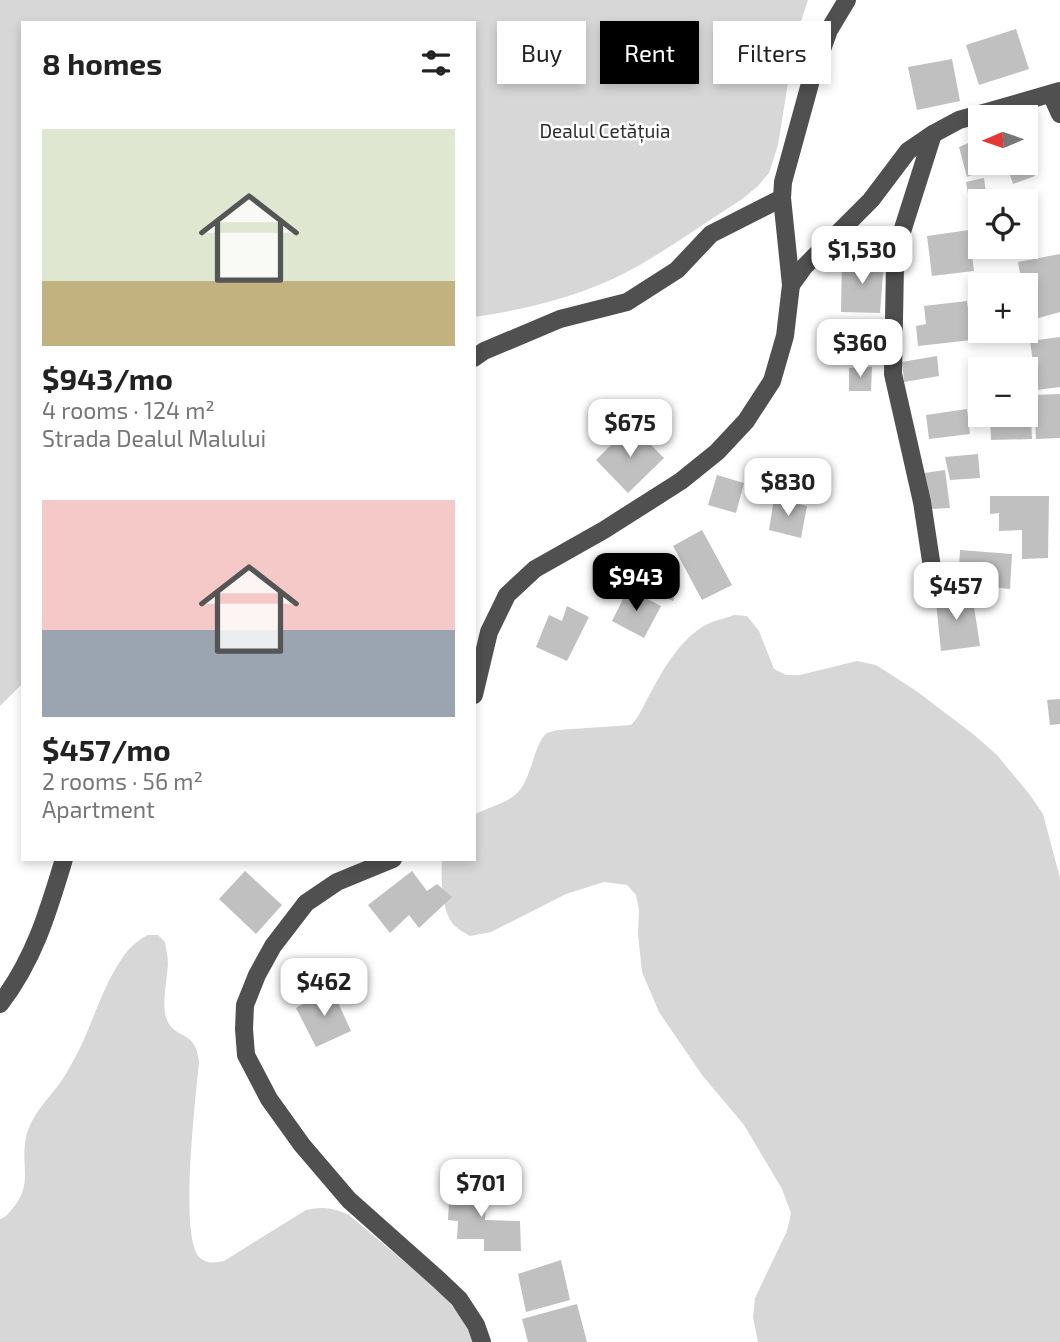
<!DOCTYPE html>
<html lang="en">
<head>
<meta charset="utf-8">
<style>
  body { margin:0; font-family:"Exo 2",sans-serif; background:#f2f2f2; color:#222; height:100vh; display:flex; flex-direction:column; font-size:26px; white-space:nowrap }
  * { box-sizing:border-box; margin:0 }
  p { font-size:23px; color:#767676 }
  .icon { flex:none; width:38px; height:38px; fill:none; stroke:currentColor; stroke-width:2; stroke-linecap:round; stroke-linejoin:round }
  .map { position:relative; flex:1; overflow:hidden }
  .side { position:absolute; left:21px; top:21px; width:455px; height:840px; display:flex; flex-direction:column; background:#fff; border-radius:0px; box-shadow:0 4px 10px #0003 }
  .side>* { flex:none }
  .guide { position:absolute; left:497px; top:21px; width:457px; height:63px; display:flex; gap:14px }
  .needle { width:46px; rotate:268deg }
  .buttons { position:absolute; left:968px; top:105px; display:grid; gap:14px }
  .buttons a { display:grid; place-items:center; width:70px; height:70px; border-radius:0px; background:#fff; box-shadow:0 4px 10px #0003; font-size:35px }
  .price { position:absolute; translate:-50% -60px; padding:0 16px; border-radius:14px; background:#fff; color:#222; font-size:23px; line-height:46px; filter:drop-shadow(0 2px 4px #0008) }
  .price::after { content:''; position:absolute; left:50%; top:42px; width:21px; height:16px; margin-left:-10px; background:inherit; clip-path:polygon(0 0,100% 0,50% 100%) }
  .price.on { background:#000; color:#fff }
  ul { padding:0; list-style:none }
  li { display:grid; align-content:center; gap:14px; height:371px; padding:0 21px }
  li span { display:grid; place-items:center; height:217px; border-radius:0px; color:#555 }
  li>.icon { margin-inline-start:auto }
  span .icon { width:126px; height:126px; fill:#fffc; stroke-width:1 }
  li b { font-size:30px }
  h2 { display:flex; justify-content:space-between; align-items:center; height:84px; padding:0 21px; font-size:30px }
  .chip { padding:0 24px; border-radius:0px; background:#fff; box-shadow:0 4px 10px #0003; font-size:24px; line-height:63px }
  .chip.on { background:#000; color:#fff }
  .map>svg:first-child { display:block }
  .green { fill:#d7d7d7 }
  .building { fill:#c0c0c0 }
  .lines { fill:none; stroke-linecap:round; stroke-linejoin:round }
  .minor { stroke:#505050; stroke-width:18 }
  .labels { text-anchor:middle; stroke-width:5; stroke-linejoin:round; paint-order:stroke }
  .park-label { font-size:19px; fill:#2e2e2e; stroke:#fff }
</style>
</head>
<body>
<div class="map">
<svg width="1060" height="1342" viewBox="0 0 1060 1342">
  <rect width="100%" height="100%" fill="#fff"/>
  <!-- green -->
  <g class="green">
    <path d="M0,0H808L795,39L778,145L769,173L758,186L741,200C702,224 664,253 623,274C577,297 524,310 474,317V23H23V683L0,706Z"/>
    <path d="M734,615L747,616L759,631L774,669L786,675H800L857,661L876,665L915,690L973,734L997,755L1030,795L1043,814L1060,878V1342H758L753,1318L755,1298L787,1231L791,1213L782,1189L744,1125L702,1075L659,1012L642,972L638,934L639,910L636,895L627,885L604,882L566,894L491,932L470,936C465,933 459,930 455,926C441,913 441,877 442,859H474V815C488,807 507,804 518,792C532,778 534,743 547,733C549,733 556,730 558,730L631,725C641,715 644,704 651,692C664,668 679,642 702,627C711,621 724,619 734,615Z"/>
    <path d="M148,935H158L165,942C166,949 168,957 168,964C167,979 161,1007 167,1020C175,1040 196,1029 199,1062C196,1096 179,1235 199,1257C206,1264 215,1263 224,1261L306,1210C323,1206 334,1208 349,1215L438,1290L463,1318L474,1342H0V1219C6,1217 8,1214 12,1209C34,1184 20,1165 26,1138C31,1114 49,1099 62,1080C68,1071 73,1061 78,1052C93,1022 102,988 121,960C128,949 136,941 148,935Z"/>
  </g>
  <!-- building -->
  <g class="building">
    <polygon points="1016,29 1029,69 979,85 966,45"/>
    <polygon points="952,59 960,101 917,110 908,67"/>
    <polygon points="980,138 980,163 998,163 999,165 967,177 959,147"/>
    <polygon points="1026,145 1035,176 1013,184 1006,163 1026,163"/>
    <polygon points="984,178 987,201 980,201 980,203 970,206 966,182"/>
    <polygon points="969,230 974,271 932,276 927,236"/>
    <polygon points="1060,254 1060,312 1028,321 1026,305 1026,285 1022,285 1018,262"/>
    <polygon points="842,259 884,260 880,313 841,312"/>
    <polygon points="967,301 972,340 918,346 916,326 926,324 924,306"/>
    <polygon points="843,331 883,332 883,363 843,362"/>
    <polygon points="1060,337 1060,387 1037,390 1030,341"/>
    <polygon points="937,356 939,376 904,382 902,362"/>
    <polygon points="872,367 871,391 849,391 849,368"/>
    <polygon points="1060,394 1060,438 1036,439 1034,395"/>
    <polygon points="1026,396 1030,396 1032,439 991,440 990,415 1026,415"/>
    <polygon points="967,409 970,434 929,439 926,415"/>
    <polygon points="631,425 664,458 628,493 596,460"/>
    <polygon points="978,454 980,478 950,480 945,457"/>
    <polygon points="945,470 950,508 931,509 924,473"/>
    <polygon points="717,475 744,483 736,513 708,505"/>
    <polygon points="990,496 1049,496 1048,558 1022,559 1022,530 999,531 999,513 990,514"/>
    <polygon points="774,498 807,506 801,538 769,530"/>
    <polygon points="702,530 732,585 702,600 673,546"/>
    <polygon points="960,550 1012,554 1010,589 958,583"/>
    <polygon points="652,568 680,580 673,601 644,588"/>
    <polygon points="628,589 661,606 644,638 612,621"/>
    <polygon points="955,589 959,603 973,600 980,646 941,651 935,592"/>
    <polygon points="567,606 589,617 567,661 536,647 549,615 562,621"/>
    <polygon points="1060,699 1060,724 1050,725 1047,700"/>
    <polygon points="245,871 282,905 256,934 219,899"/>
    <polygon points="412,871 427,891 437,884 452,897 419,928 409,915 390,933 368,905"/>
    <polygon points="331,987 351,1031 316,1047 296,1008"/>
    <polygon points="450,1183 487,1183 485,1220 520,1221 521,1251 484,1251 484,1239 457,1239 458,1221 448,1220"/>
    <polygon points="561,1260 570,1300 526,1312 518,1274"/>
    <polygon points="577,1304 587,1342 528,1342 522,1319"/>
  </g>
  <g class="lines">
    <!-- minor -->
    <g class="minor">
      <polyline points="1051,94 1060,114"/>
      <polyline points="933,134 900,238 895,265 893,374 922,502 933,574"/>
      <polyline points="791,285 804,267 871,200 908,151 933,134 959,120 1060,91"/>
      <polyline points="474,358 484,351 560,319 627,302 677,270 711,234 782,198"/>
      <polyline points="474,695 489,632 507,595 535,569 604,530 681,481 717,452 746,421 772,381 785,336 791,285 782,198 783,182 811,80 829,30 847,0"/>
      <polyline points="393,859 337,882 306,903 273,946 257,975 245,1005 244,1029 246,1055 269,1099 302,1145 349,1200 439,1280 459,1299 476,1325 482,1342"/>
      <path d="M0,1004C34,960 48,912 64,859"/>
    </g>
  </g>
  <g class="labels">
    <!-- park labels -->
    <g class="park-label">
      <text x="605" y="138">Dealul Cetățuia</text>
    </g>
  </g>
</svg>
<div class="buttons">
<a><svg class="needle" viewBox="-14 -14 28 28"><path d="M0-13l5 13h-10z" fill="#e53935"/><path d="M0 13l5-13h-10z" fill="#767676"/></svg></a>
<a><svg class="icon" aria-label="locate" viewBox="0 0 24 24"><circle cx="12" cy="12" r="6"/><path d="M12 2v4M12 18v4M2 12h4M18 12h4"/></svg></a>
<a>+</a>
<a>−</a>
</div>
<b class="price" style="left:862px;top:286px">$1,530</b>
<b class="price" style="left:860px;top:379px">$360</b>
<b class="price" style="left:630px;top:459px">$675</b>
<b class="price" style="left:788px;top:518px">$830</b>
<b class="price on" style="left:636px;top:613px">$943</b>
<b class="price" style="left:956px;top:622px">$457</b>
<b class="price" style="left:324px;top:1018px">$462</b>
<b class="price" style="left:481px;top:1219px">$701</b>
<div class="guide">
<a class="chip">Buy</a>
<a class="chip on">Rent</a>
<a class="chip">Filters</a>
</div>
<section class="side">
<h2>8 homes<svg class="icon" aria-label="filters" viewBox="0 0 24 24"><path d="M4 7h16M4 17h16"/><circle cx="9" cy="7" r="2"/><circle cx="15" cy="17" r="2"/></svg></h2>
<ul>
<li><span style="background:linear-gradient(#dfe7d0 70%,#c2b280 0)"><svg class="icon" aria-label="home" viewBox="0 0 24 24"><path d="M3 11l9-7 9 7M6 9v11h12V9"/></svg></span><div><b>$943/mo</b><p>4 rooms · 124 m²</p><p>Strada Dealul Malului</p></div></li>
<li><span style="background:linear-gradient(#f6c9c9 60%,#9aa5b1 0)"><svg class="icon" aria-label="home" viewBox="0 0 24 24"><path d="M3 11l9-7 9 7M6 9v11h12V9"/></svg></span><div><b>$457/mo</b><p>2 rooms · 56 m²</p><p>Apartment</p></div></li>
</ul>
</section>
</div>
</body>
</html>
